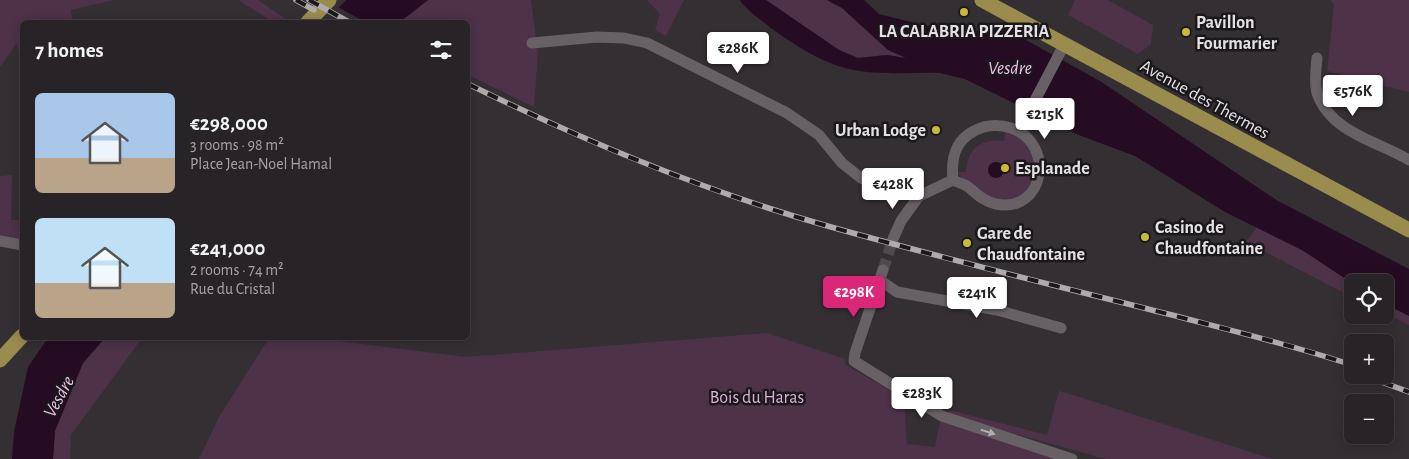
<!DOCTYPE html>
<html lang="en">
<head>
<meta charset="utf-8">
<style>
  body { margin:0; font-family:"Alegreya Sans",sans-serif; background:#332f32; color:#f1f3f6; height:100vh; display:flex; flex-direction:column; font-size:19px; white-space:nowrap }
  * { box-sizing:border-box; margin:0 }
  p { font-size:16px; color:#a4a4a7 }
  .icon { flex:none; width:28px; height:28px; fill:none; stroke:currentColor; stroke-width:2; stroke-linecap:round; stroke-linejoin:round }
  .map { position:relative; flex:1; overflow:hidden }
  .side { position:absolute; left:20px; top:20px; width:450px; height:320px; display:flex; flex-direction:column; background:#272326; border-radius:8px; box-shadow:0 2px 12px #0003,0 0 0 1px #434043 }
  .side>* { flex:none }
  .fabs { position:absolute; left:1344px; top:274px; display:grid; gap:10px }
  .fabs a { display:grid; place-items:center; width:50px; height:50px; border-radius:8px; background:#272326; box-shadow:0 2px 12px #0003,0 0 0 1px #434043; font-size:25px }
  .price { position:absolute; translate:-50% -42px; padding:0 11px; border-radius:5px; background:#fff; color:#222; font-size:16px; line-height:32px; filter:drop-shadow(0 1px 2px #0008) }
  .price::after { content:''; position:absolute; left:50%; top:30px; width:15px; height:11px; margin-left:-8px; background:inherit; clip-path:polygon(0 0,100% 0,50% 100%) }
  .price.selected { background:#db2777; color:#fff }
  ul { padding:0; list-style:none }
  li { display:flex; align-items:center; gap:15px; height:125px; padding:0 15px }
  li span { display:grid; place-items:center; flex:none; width:140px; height:100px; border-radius:8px; color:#555 }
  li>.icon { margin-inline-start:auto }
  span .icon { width:60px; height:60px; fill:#fffc; stroke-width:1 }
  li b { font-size:21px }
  h2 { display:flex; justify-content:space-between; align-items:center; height:60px; padding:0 15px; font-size:21px }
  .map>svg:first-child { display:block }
  .green { fill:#4d3248 }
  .water { fill:#250c22 }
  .pier { fill:#342f33 }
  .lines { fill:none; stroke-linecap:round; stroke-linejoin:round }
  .street-tunnel { stroke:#4e4a4e; stroke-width:11; stroke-dasharray:11 5.5; stroke-linecap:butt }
  .street { stroke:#676065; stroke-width:11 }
  .primary { stroke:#9a8c4d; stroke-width:15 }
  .rail-casing { stroke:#aeabae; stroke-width:5.5 }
  .rail { stroke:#1a181a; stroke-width:4; stroke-dasharray:11; stroke-linecap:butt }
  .oneway { fill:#b2adb1 }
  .poi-dot { fill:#cdb938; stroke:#1a181a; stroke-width:2 }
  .labels { text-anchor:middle; stroke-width:5; stroke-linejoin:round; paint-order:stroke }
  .poi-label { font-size:18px; font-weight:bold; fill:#e4e1e4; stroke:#1a181a; text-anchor:start }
  .street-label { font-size:18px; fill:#e4e1e4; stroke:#1a181a }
  .park-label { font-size:18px; fill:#e3add9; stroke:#1a181a }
  .water-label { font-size:19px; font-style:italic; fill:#f4bde9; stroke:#1a181a }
</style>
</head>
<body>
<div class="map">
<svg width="1409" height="459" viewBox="0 0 1409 459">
  <rect width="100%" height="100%" fill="#342f33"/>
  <!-- green -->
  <g class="green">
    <polygon points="0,0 114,0 71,10 72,22 22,22 22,78 17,43 0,67"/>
    <polygon points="238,0 258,0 290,22 273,22"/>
    <polygon points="428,0 531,0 538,53 534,107 468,75 468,22 400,22"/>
    <polygon points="647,0 684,0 666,36 655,30 660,14"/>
    <polygon points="766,0 827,0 842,8 888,50 907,58 887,55 858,58 839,50"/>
    <polygon points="1075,0 1108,0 1153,25 1151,44 1138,54 1068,15"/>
    <polygon points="1330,0 1409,0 1409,92 1327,71 1334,4"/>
    <path d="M1006,130L1019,136L1035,155L1034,180L1019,198L996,201L962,178L958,172H966C967,149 981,138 1004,141Z"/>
    <polygon points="12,175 11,220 22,220 22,246 0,242 0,176"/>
    <polygon points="1257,227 1302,250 1352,283 1352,297 1246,242"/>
    <polygon points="1385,304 1409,316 1409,325 1385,313"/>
    <polygon points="767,333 845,359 846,365 904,399 907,444 935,447 940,421 1063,459 199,459 219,417 269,338 314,338 466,357"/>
    <polygon points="105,338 142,338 71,435 70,459 53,459 55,431 83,363"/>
    <polygon points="1059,391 1077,396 1272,459 1106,459 948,415 949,410 1047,435"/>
  </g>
  <!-- water -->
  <g class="water">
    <polygon points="346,0 428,0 400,22 325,22"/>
    <path d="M740,0H766L839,50L858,58L887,55L906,58L888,50L842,8L827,0H864L879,14L951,32L1008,30L1100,81L1278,201L1409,269V316L1385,304V282L1352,283L1302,250L1225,212L1135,156L1076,134L965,79L940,73C910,72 874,76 845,68C819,61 793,44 771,28C761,20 747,11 740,0Z"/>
    <circle cx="996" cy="170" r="8"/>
    <polygon points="48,338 105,338 83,363 55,431 53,459 12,459 14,432 28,367"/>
  </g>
  <!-- pier -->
  <polygon class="pier" points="336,6 338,7 365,22 322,22"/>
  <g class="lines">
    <!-- street-tunnel -->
    <polyline class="street-tunnel" points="883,270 893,239"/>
    <!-- street -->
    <g class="street">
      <polyline points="532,43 597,37 624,38 647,43 787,113 819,135 842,163 861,178 889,188 919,196"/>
      <path d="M1317,58C1316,69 1314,82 1317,93C1331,133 1377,141 1409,160"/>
      <polyline points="1019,131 1065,43"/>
      <path d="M919,196L953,180C957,182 963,184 967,186C976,193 984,202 996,204C1045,214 1056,143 1011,128C998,124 985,125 974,131C954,141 951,160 953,180"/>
      <polyline points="893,239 901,221 919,196"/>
      <polyline points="0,241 22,245"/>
      <polyline points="883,270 855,353 854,361 942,416 1072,459"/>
      <polyline points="881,281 897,292 997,310 1061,328"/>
    </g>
    <!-- primary -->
    <g class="primary">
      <polyline points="982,0 1409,230"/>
      <polyline points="308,22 329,0"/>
      <polyline points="0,360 22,336"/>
    </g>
    <defs>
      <g id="rail">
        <polyline points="296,0 314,10"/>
        <polyline points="309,0 349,22"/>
        <path d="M468,84C582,140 701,190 824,225C937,257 1053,285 1168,314C1229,330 1292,345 1352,365"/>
        <polyline points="1362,375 1409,392"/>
      </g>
    </defs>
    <!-- rail casing -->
    <use href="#rail" class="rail-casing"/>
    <!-- rail -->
    <use href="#rail" class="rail"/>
  </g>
  <!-- one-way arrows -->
  <defs><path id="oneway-solid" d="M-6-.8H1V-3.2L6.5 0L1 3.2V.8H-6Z" transform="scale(1.25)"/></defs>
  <use class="oneway" href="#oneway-solid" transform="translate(988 432) rotate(18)"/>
  <!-- markers -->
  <g class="poi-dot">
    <circle cx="964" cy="12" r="5"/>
    <circle cx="1186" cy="32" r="5"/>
    <circle cx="936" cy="130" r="5"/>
    <circle cx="1005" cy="168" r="5"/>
    <circle cx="1145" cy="237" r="5"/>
    <circle cx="967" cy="243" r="5"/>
  </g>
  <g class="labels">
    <!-- poi labels -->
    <g class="poi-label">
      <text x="1196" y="28">Pavillon<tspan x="1196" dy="21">Fourmarier</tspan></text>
      <text x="964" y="37" text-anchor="middle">LA CALABRIA PIZZERIA</text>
      <text x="926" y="136" text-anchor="end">Urban Lodge</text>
      <text x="1015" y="174">Esplanade</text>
      <text x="1155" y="233">Casino de<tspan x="1155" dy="21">Chaudfontaine</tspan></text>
      <text x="977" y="239">Gare de<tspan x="977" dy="21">Chaudfontaine</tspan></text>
    </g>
    <!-- street labels -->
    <g class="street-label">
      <text transform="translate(1205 99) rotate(29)" y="6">Avenue des Thermes</text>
    </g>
    <!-- park labels -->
    <g class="park-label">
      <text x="757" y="403">Bois du Haras</text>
    </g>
    <!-- water labels -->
    <g class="water-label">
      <text x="1010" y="74">Vesdre</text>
      <text transform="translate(58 396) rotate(-61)" y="7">Vesdre</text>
    </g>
  </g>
</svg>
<div class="fabs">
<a><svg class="icon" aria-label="locate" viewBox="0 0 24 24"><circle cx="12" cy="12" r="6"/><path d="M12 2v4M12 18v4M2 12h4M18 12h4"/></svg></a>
<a>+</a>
<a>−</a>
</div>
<b class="price" style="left:738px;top:74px">€286K</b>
<b class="price" style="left:1353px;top:117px">€576K</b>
<b class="price" style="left:1045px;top:140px">€215K</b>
<b class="price" style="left:893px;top:210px">€428K</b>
<b class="price selected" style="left:854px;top:318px">€298K</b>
<b class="price" style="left:977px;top:319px">€241K</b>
<b class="price" style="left:922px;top:419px">€283K</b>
<section class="side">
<h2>7 homes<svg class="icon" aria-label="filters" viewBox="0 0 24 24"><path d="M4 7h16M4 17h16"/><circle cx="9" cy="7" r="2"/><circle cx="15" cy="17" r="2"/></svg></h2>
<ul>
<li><span style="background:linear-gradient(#a9c7e8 65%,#b9a48a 0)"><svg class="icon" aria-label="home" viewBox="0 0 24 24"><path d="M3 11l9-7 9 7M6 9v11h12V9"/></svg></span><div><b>€298,000</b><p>3 rooms · 98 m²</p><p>Place Jean-Noel Hamal</p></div></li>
<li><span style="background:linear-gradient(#bfe0f5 65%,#b9a48a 0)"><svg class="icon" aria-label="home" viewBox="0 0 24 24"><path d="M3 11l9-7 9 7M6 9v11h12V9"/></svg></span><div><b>€241,000</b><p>2 rooms · 74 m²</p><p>Rue du Cristal</p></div></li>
</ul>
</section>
</div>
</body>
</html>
